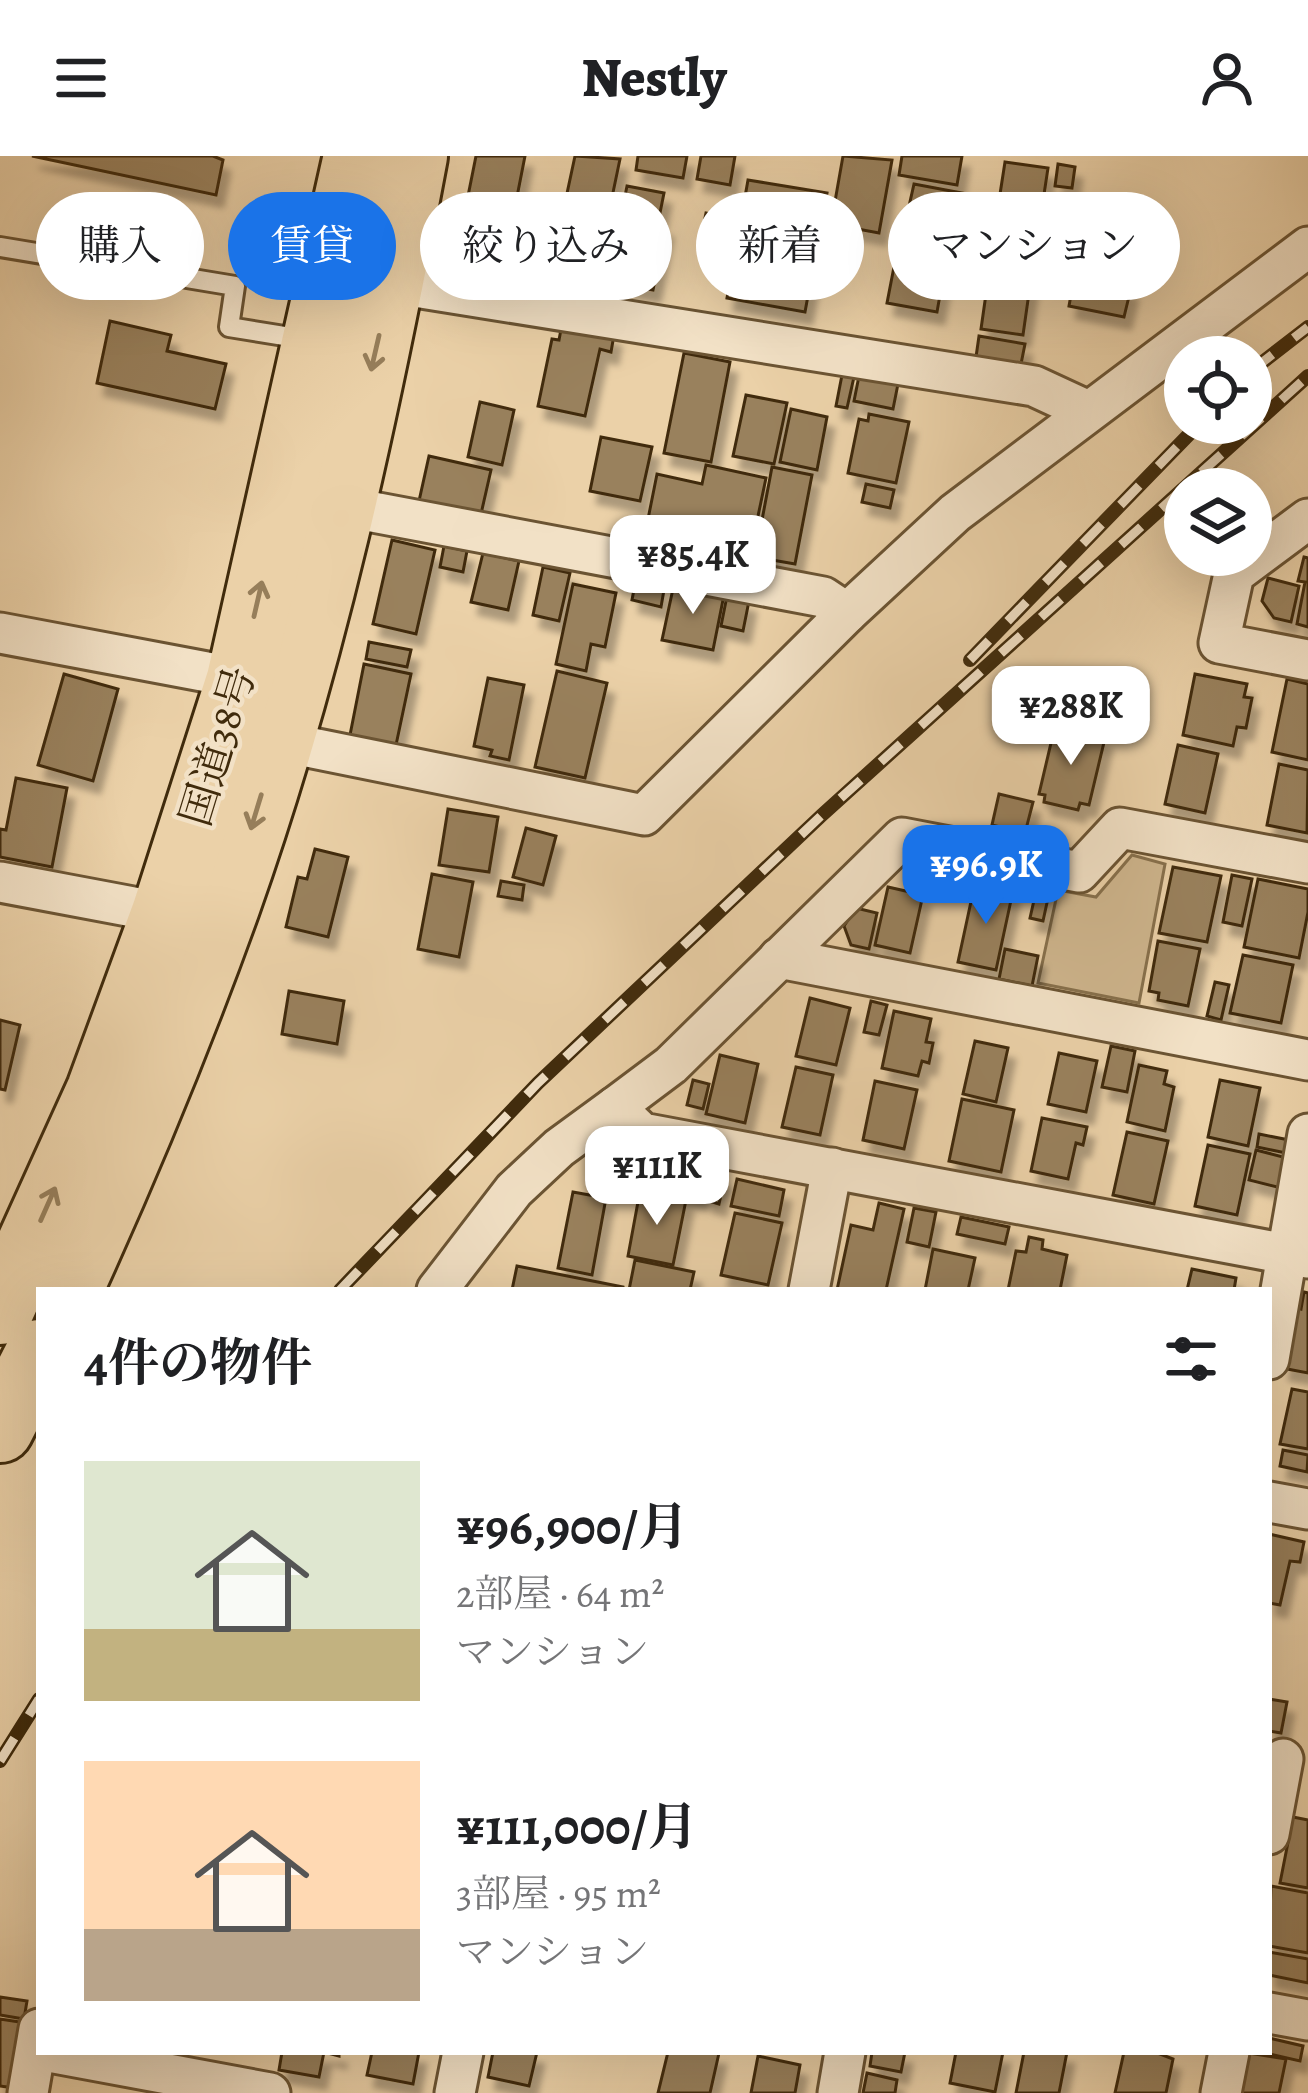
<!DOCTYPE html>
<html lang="ja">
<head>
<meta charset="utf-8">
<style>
  body { margin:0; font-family:Alegreya,"Noto Serif JP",serif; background:#f6f6f6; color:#202124; height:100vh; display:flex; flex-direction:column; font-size:45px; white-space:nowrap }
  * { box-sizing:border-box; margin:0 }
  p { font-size:39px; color:#757577 }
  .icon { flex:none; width:66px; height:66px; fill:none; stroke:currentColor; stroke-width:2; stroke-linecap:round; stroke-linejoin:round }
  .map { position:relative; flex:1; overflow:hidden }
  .drawer { position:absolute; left:36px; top:1131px; width:1236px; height:768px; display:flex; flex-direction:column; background:#fff; border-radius:0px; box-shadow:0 12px 48px #0002 }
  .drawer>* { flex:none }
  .banner { position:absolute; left:36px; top:36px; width:1236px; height:108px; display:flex; gap:24px }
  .fabs { position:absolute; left:1164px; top:180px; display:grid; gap:24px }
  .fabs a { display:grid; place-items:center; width:108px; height:108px; border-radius:50%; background:#fff; box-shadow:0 12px 48px #0002; font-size:60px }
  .price { position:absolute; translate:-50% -102px; padding:0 27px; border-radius:24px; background:#fff; color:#222; font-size:39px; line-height:78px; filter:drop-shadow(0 3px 6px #0008) }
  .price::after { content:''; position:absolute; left:50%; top:72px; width:36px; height:27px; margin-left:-18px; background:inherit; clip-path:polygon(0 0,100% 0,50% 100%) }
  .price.active { background:#1a73e8; color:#fff }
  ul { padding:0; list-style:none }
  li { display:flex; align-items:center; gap:36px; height:300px; padding:0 48px }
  li span { display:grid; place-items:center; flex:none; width:336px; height:240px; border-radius:0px; color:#555 }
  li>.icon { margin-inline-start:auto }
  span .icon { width:144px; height:144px; fill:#fffc; stroke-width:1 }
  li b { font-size:51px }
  h2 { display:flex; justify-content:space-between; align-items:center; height:144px; padding:0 48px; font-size:51px }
  .tag { padding:0 42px; border-radius:54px; background:#fff; box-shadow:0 12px 48px #0002; font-size:42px; line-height:108px }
  .tag.active { background:#1a73e8; color:#fff }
  header { display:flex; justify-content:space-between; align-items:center; height:156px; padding:0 48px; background:#fff; font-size:54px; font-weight:800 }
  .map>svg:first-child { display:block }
  .green { fill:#ceb58d; stroke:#87704c; stroke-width:3 }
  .building { fill:#99815d; stroke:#402b0c; stroke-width:3; filter:url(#shadow) }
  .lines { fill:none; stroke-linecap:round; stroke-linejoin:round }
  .lane-casing { stroke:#6b5433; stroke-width:24 }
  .street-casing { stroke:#6b5433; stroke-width:45 }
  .highway-casing { stroke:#402b0c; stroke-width:72 }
  .lane { stroke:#f2e1c6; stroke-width:18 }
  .street { stroke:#f2e1c6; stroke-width:39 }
  .highway { stroke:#ebd1a8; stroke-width:66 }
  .rail-casing { stroke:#402b0c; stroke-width:14 }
  .rail { stroke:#f2e1c6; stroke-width:9; stroke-dasharray:27; stroke-linecap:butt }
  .oneway { stroke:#967e5a }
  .labels { text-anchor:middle; stroke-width:9; stroke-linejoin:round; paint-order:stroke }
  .street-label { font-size:42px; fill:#402b0c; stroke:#f2e1c6 }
</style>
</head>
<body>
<header><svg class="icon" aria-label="menu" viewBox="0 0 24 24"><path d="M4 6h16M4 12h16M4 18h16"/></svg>Nestly<svg class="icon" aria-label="person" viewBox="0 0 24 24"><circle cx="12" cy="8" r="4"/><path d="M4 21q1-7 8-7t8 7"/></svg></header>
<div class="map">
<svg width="1308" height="1937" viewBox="0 0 1308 1937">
  <defs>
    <filter id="shadow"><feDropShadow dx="7" dy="12" stdDeviation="3" flood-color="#0004"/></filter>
  </defs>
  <rect width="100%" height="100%" fill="#ebd1a8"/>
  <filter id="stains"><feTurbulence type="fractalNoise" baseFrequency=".00167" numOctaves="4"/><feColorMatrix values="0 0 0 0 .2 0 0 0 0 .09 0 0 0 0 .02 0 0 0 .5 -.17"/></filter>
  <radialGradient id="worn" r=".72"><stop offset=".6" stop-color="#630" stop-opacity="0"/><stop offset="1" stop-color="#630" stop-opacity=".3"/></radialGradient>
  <!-- green -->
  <polygon class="green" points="1132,699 1165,708 1139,847 1038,827 1058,734 1096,741"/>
  <!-- building -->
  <g class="building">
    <polygon points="32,0 213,0 223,4 216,39"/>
    <polygon points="476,0 525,0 514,56 509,55 505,73 463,65"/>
    <polygon points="575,0 620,3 610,51 566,42"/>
    <polygon points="638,0 687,0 683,22 636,14"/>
    <polygon points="701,0 735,0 730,29 697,23"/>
    <polygon points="843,0 892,4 879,77 831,68"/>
    <polygon points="902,0 962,0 957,29 899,19"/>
    <polygon points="1005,6 1048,12 1038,78 1003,73 1006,52 998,51"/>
    <polygon points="1058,8 1075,11 1072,32 1055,30"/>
    <polygon points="748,24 827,37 805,156 727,142"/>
    <polygon points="914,28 967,38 957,87 903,77"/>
    <polygon points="627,30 664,37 659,62 622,55"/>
    <polygon points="519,49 567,60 560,92 512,82"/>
    <polygon points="706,57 726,61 721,90 700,86"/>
    <polygon points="1080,58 1137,70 1124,131 1131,132 1124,161 1069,150 1076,111 1069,110"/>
    <polygon points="624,63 666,70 653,134 611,126"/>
    <polygon points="899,85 948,94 937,156 887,147"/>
    <polygon points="991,103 1033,109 1023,179 981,173"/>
    <polygon points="110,165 171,179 167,195 226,208 215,253 97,227"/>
    <polygon points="562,168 614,179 611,196 600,193 585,260 538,250 552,183 559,184"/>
    <polygon points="979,180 1025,188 1021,208 976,201"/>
    <polygon points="684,197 730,206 711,306 664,297"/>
    <polygon points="842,219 854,221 847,252 836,250"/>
    <polygon points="859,220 898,228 893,253 854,245"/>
    <polygon points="746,239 787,247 774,308 733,300"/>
    <polygon points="480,246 514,254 502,309 468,301"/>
    <polygon points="791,253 827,261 817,314 780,306"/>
    <polygon points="869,258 909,266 896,327 848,317 859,263 868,265"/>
    <polygon points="601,281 652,291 640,345 590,335"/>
    <polygon points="429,300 491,314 481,358 419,345"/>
    <polygon points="706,309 766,322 749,403 694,392 696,383 646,373 657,318 702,328"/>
    <polygon points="772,311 812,319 795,408 755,401"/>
    <polygon points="866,328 894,334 890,352 862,346"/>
    <polygon points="392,384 435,394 416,478 373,468"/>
    <polygon points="444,390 467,395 463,416 440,411"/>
    <polygon points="483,397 519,405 508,454 471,446"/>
    <polygon points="1304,401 1308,402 1308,471 1297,468 1305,426 1298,425"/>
    <polygon points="543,411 570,417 559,465 533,459"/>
    <polygon points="1268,422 1299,430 1291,466 1274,462 1262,445"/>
    <polygon points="573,428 616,437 605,491 591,488 586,515 556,508"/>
    <polygon points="635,428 664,434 661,451 632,444"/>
    <polygon points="674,428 724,439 713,494 662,484"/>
    <polygon points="727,440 749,445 743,475 721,470"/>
    <polygon points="369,486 411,494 407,511 366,503"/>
    <polygon points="364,508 411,518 396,589 350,579"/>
    <polygon points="557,515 607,527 585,622 535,611"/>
    <polygon points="64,518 118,533 93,625 38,609"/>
    <polygon points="1195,518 1247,528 1244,541 1252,542 1246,572 1237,571 1233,590 1183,579"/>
    <polygon points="488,522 524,529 509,604 490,600 492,594 474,590"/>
    <polygon points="1287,523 1308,528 1308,604 1272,596"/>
    <polygon points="1055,570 1105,582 1089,649 1080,647 1078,654 1044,646 1045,639 1039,638"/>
    <polygon points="1178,589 1218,598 1205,657 1165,648"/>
    <polygon points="1279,608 1308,614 1307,677 1267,669"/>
    <polygon points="16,622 67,632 52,711 0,701 0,673 6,674"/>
    <polygon points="999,638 1033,646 1025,677 992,669"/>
    <polygon points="448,653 498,661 489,716 439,709"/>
    <polygon points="526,672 556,680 543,729 513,721"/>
    <polygon points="315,693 348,701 328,781 286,771 298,721 307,723"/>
    <polygon points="1173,711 1221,720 1207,786 1159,777"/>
    <polygon points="432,718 473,726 459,801 418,793"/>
    <polygon points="1232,719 1252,723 1242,770 1223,766"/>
    <polygon points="1258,723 1308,733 1308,756 1299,802 1244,791"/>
    <polygon points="501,725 524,729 522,744 498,740"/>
    <polygon points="975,727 1013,735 996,814 958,806"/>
    <polygon points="888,731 923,739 910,797 875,789"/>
    <polygon points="1037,731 1050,733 1043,765 1030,762"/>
    <polygon points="856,752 877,757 869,793 851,789 844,770"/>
    <polygon points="1158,785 1200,793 1188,850 1158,844 1159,837 1149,835"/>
    <polygon points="1005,793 1038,800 1032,830 999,823"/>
    <polygon points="1243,799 1293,809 1281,867 1230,857"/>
    <polygon points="1215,826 1229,829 1221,864 1207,860"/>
    <polygon points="289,835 344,845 337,888 282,878"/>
    <polygon points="810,842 850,852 836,909 796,900"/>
    <polygon points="871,845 887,849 879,879 864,876"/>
    <polygon points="894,855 931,863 926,886 933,887 929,907 922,905 918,920 882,912"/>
    <polygon points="0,864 20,869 5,934 0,933"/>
    <polygon points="975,885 1008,892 996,946 963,938"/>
    <polygon points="1111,890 1135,895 1127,936 1102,931"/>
    <polygon points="1059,897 1097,905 1086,956 1048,948"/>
    <polygon points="720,899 758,908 745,967 706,958"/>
    <polygon points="1139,909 1167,915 1164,928 1174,931 1165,975 1127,966"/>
    <polygon points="796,911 833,919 820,979 782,971"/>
    <polygon points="693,924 709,928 703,953 687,949"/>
    <polygon points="1220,924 1260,932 1248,990 1208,981"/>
    <polygon points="875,925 917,934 904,993 863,984"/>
    <polygon points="962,943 1014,954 1001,1016 949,1005"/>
    <polygon points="1042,962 1087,971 1083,989 1076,987 1068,1023 1031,1015"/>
    <polygon points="1127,976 1168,985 1154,1048 1113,1039"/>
    <polygon points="1259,978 1289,984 1286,997 1257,991"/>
    <polygon points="1208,989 1250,998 1237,1059 1195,1050"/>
    <polygon points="1256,994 1287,1002 1281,1032 1249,1024"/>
    <polygon points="646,1003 705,1015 700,1041 641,1028"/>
    <polygon points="712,1018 725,1021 719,1048 706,1044"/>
    <polygon points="737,1023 784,1034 779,1060 731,1050"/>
    <polygon points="640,1035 686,1044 673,1109 628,1100"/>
    <polygon points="573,1036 606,1042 592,1119 558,1112"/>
    <polygon points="879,1047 904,1053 886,1134 837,1134 851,1069 873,1074"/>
    <polygon points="914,1052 936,1056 929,1091 907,1086"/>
    <polygon points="735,1057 782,1067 768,1129 721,1119"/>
    <polygon points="961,1061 1009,1071 1005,1088 957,1078"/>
    <polygon points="1029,1081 1043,1084 1042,1093 1067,1099 1060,1134 1008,1134 1016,1095 1026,1096"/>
    <polygon points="933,1093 975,1102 968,1134 925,1134"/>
    <polygon points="635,1104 694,1116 690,1134 629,1134"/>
    <polygon points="517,1110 623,1131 623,1134 512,1134"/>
    <polygon points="1192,1113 1236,1122 1234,1134 1187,1134"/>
    <polygon points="1304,1136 1308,1137 1308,1217 1282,1212 1294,1151 1301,1153"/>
    <polygon points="1292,1233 1308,1236 1308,1293 1280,1288"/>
    <polygon points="1283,1294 1308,1299 1307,1316 1280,1310"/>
    <polygon points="1269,1378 1304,1386 1300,1406 1290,1405 1280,1449 1269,1447"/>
    <polygon points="1269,1543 1287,1546 1281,1577 1269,1575"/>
    <polygon points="1293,1661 1308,1664 1308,1732 1280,1727"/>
    <polygon points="1271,1730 1308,1737 1308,1797 1269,1790"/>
    <polygon points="1269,1796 1308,1803 1308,1827 1269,1819"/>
    <polygon points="0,1841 27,1845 24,1863 0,1859"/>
    <polygon points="0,1863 26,1867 14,1932 0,1930"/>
    <polygon points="1269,1882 1303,1890 1300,1905 1265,1897 1269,1896"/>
    <polygon points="282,1896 339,1896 339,1900 324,1896 319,1921 279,1914"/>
    <polygon points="372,1896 419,1896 413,1928 367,1919"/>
    <polygon points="493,1896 537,1896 529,1930 488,1921"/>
    <polygon points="668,1896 719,1897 710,1937 658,1937"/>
    <polygon points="872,1896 905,1896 901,1916 870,1910"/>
    <polygon points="956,1896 1003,1896 995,1936 950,1927"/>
    <polygon points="1024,1896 1067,1896 1059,1937 1016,1937"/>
    <polygon points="1124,1896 1155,1896 1173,1903 1166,1937 1115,1937"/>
    <polygon points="1242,1896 1286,1903 1279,1937 1234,1937"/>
    <polygon points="758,1900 800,1909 795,1937 751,1937"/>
    <polygon points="867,1917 897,1924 895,1937 863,1937"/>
  </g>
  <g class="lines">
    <defs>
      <polyline id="lane" points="0,91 235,130 229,171 303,183"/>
      <g id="street">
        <polyline points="390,127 1034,230 1088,255"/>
        <polyline points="341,350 823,441 847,457"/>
        <polyline points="1308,363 1234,418 1219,487 1308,504"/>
        <polyline points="0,477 260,526"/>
        <polyline points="278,585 644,659 847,457 955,357 1308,91"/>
        <polyline points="0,726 165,757"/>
        <polyline points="779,802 1308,904"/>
        <polyline points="615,951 671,909 902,682 1079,716 1120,672 1308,707"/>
        <polyline points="437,1134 514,1034 559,992 615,951 642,977 1308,1102"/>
        <polyline points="809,1134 832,1012"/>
        <polyline points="1269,1203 1308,978"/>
        <polyline points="1269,1346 1308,1353"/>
        <polyline points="1269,1678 1283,1603"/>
        <polyline points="1269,1857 1308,1864"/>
        <polyline points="49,1896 270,1937"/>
        <polyline points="28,1937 39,1873"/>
        <polyline points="455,1937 463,1896"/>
        <polyline points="838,1937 845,1896"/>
        <polyline points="1221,1937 1229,1896"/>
      </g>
      <g id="highway">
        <path d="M69,1134C127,1007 180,879 227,748C313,506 367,251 414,0"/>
        <polyline points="0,1155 100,934 165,757 240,523 357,0"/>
        <polyline points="0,1273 39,1197"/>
      </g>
    </defs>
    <!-- lane casing -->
    <use href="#lane" class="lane-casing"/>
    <!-- street casing -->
    <use href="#street" class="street-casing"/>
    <!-- highway casing -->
    <use href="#highway" class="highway-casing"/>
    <!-- lane -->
    <use href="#lane" class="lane"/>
    <!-- street -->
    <use href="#street" class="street"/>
    <!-- highway -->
    <use href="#highway" class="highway"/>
    <defs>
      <g id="rail">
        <polyline points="1251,215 1308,171"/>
        <polyline points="970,504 1200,267"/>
        <polyline points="340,1134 538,927 822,659 1308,220"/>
        <polyline points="0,1605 39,1543"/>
      </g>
    </defs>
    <!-- rail casing -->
    <use href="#rail" class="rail-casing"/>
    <!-- rail -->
    <use href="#rail" class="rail"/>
  </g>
  <!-- one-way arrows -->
  <defs><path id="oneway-shaft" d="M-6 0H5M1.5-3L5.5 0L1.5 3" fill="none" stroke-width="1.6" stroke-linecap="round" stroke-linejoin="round" transform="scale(3)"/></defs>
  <g class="oneway">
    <use href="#oneway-shaft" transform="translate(375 197) rotate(103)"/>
    <use href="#oneway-shaft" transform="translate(258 443) rotate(-77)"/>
    <use href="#oneway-shaft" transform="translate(256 656) rotate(107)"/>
    <use href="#oneway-shaft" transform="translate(48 1048) rotate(-66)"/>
  </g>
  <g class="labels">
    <!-- street labels -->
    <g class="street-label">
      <text transform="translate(217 590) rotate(-73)" y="15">国道38号</text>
    </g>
  </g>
  <rect width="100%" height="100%" filter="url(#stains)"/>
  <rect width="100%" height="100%" fill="url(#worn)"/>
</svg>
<div class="fabs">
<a><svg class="icon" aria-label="locate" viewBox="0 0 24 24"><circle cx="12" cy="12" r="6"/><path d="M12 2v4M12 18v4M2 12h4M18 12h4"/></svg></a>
<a><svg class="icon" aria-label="layers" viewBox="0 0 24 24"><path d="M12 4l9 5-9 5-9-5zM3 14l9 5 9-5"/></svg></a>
</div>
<b class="price" style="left:693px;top:461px">¥85.4K</b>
<b class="price" style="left:1071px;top:612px">¥288K</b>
<b class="price active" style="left:986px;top:771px">¥96.9K</b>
<b class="price" style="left:657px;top:1072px">¥111K</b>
<div class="banner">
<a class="tag">購入</a>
<a class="tag active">賃貸</a>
<a class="tag">絞り込み</a>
<a class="tag">新着</a>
<a class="tag">マンション</a>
</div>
<section class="drawer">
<h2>4件の物件<svg class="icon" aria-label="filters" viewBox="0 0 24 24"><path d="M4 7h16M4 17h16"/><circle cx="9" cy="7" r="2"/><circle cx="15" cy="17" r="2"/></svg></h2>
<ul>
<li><span style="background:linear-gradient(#dfe7d0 70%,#c2b280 0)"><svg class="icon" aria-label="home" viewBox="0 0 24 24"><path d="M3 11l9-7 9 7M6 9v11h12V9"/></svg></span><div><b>¥96,900/月</b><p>2部屋 · 64 m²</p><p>マンション</p></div></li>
<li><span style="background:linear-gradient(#ffd9b3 70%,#b9a48a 0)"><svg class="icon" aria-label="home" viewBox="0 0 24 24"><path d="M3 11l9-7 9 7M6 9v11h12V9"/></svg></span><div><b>¥111,000/月</b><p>3部屋 · 95 m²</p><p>マンション</p></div></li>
</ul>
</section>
</div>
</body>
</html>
